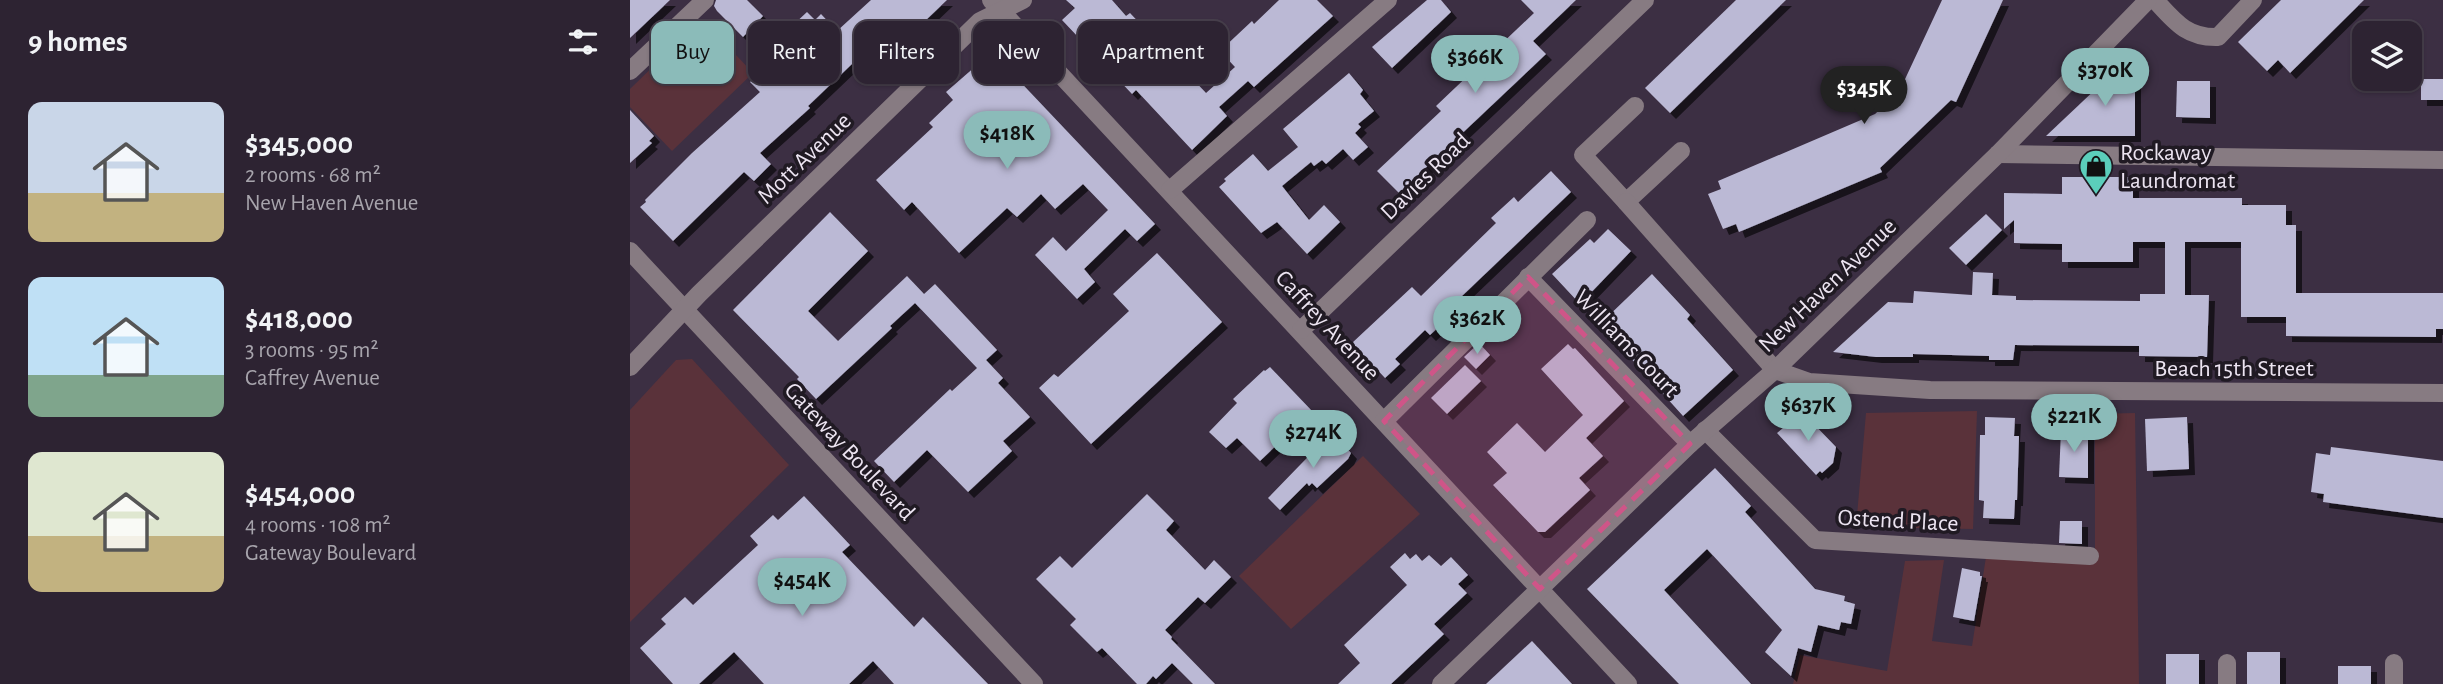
<!DOCTYPE html>
<html lang="en">
<head>
<meta charset="utf-8">
<style>
  body { margin:0; font-family:"Alegreya Sans",sans-serif; background:#392f3e; color:#f1f3f6; height:100vh; display:flex; flex-direction:column; font-size:26px; white-space:nowrap }
  * { box-sizing:border-box; margin:0 }
  p { font-size:23px; color:#a7a4ac }
  .icon { flex:none; width:38px; height:38px; fill:none; stroke:currentColor; stroke-width:2; stroke-linecap:round; stroke-linejoin:round }
  .map { position:relative; flex:1; overflow:hidden }
  .panel { display:flex; flex-direction:column; background:#2d2332; width:630px }
  .panel>* { flex:none }
  .top-card { position:absolute; left:21px; top:21px; width:665px; height:63px; display:flex; gap:14px }
  .tools { position:absolute; left:1722px; top:21px; display:grid; gap:14px }
  .tools a { display:grid; place-items:center; width:70px; height:70px; border-radius:14px; background:#2d2332; box-shadow:0 2px 5px #0004,0 0 0 2px #48404d; font-size:35px }
  .price { position:absolute; translate:-50% -60px; padding:0 16px; border-radius:24px; background:#8bbbb9; color:#111; font-size:23px; line-height:46px; filter:drop-shadow(0 2px 4px #0008) }
  .price::after { content:''; position:absolute; left:50%; top:42px; width:21px; height:16px; margin-left:-10px; background:inherit; clip-path:polygon(0 0,100% 0,50% 100%) }
  .price.current { background:#222; color:#fff }
  ul { padding:0; list-style:none }
  li { display:flex; align-items:center; gap:21px; height:175px; padding:0 28px }
  li span { display:grid; place-items:center; flex:none; width:196px; height:140px; border-radius:14px; color:#555 }
  li>.icon { margin-inline-start:auto }
  span .icon { width:84px; height:84px; fill:#fffc; stroke-width:1 }
  li b { font-size:30px }
  h2 { display:flex; justify-content:space-between; align-items:center; height:84px; padding:0 28px; font-size:30px }
  .tag { padding:0 24px; border-radius:14px; background:#2d2332; box-shadow:0 2px 5px #0004,0 0 0 2px #48404d; font-size:24px; line-height:63px }
  .tag.current { background:#8bbbb9; color:#111 }
  main { display:flex; flex:1; min-height:0 }
  .map>svg:first-child { display:block }
  .green { fill:#5a323a }
  .building { fill:#bbb9d5; filter:url(#shadow) }
  .lines { fill:none; stroke-linecap:round; stroke-linejoin:round }
  .minor { stroke:#877b82; stroke-width:18 }
  .marked { fill:#cf5588; fill-opacity:0.2; stroke:#cf5588; stroke-width:5; stroke-dasharray:14 9; stroke-linejoin:round }
  .labels { text-anchor:middle; stroke-width:7; stroke-linejoin:round; paint-order:stroke }
  .poi-label { font-size:24px; fill:#ece4f1; stroke:#201a23; text-anchor:start }
  .street-label { font-size:24px; fill:#ece4f1; stroke:#201a23 }
</style>
</head>
<body>
<main>
<section class="panel">
<h2>9 homes<svg class="icon" aria-label="filters" viewBox="0 0 24 24"><path d="M4 7h16M4 17h16"/><circle cx="9" cy="7" r="2"/><circle cx="15" cy="17" r="2"/></svg></h2>
<ul>
<li><span style="background:linear-gradient(#c9d6e8 65%,#c2b280 0)"><svg class="icon" aria-label="home" viewBox="0 0 24 24"><path d="M3 11l9-7 9 7M6 9v11h12V9"/></svg></span><div><b>$345,000</b><p>2 rooms · 68 m²</p><p>New Haven Avenue</p></div></li>
<li><span style="background:linear-gradient(#bfe0f5 70%,#7fa58c 0)"><svg class="icon" aria-label="home" viewBox="0 0 24 24"><path d="M3 11l9-7 9 7M6 9v11h12V9"/></svg></span><div><b>$418,000</b><p>3 rooms · 95 m²</p><p>Caffrey Avenue</p></div></li>
<li><span style="background:linear-gradient(#dfe7d0 60%,#c2b280 0)"><svg class="icon" aria-label="home" viewBox="0 0 24 24"><path d="M3 11l9-7 9 7M6 9v11h12V9"/></svg></span><div><b>$454,000</b><p>4 rooms · 108 m²</p><p>Gateway Boulevard</p></div></li>
</ul>
</section>
<div class="map">
<svg width="1813" height="684" viewBox="0 0 1813 684">
  <defs>
    <filter id="shadow"><feDropShadow dx="6" dy="6" stdDeviation="0" flood-color="#0009"/></filter>
  </defs>
  <rect width="100%" height="100%" fill="#3c2f43"/>
  <!-- green -->
  <g class="green">
    <polygon points="72,19 123,73 42,151 0,107 0,89"/>
    <polygon points="62,359 159,465 0,622 0,410 46,360"/>
    <polygon points="1347,411 1343,529 1226,527 1236,413"/>
    <polygon points="1505,413 1509,684 1163,684 1170,655 1257,671 1275,561 1314,560 1302,641 1342,646 1356,557 1465,561 1465,414"/>
    <polygon points="733,456 790,514 661,629 609,576"/>
  </g>
  <!-- building -->
  <g class="building">
    <polygon points="0,0 40,0 0,38"/>
    <polygon points="86,0 117,0 133,16 113,37 87,11 84,6"/>
    <polygon points="241,0 317,0 253,61 242,49 224,66 222,64 178,106 180,108 130,153 141,164 124,181 114,172 43,241 10,207 16,202 15,200 62,153 130,92 120,82 139,65 147,74 178,44 162,26 177,12 185,20 191,14 207,31"/>
    <polygon points="436,0 482,0 496,16 500,13 576,93 605,67 590,51 622,21 624,24 649,0 687,0 703,16 624,87 618,81 589,107 597,116 562,150 506,90 502,94 432,20 445,8"/>
    <polygon points="797,0 811,0 821,12 762,68 742,47"/>
    <polygon points="891,0 946,0 903,41 916,54 769,193 747,171 811,111 806,106 904,13"/>
    <polygon points="1106,0 1156,0 1040,113 1015,88"/>
    <polygon points="1312,0 1373,0 1326,102 1321,100 1250,168 1252,172 1109,232 1106,224 1093,229 1078,194 1091,189 1088,181 1245,114 1269,92"/>
    <polygon points="1651,0 1734,0 1660,73 1648,60 1637,71 1608,42"/>
    <polygon points="362,52 525,224 507,241 495,229 454,269 465,282 447,299 405,255 423,237 436,251 478,210 453,184 425,209 411,194 387,217 377,208 329,253 282,202 274,210 246,180 303,127 299,123 323,100 316,92"/>
    <polygon points="1505,52 1505,136 1416,136"/>
    <polygon points="719,73 733,90 730,94 744,111 728,124 731,127 725,133 738,147 723,160 713,149 696,164 692,160 684,166 681,162 652,186 679,220 694,205 710,222 677,254 647,222 631,233 589,187 596,181 594,179 623,154 638,171 668,147 653,129"/>
    <rect x="1791" y="79" width="22" height="21"/>
    <polygon points="1547,81 1580,81 1580,118 1546,117"/>
    <polygon points="0,110 24,136 19,141 22,143 0,163"/>
    <polygon points="921,171 941,192 810,317 815,321 800,335 795,330 765,359 770,364 755,378 722,343 782,287 791,296 866,223 861,218 884,197 888,202"/>
    <polygon points="1432,177 1503,177 1503,198 1612,198 1612,205 1656,205 1656,225 1666,225 1666,293 1813,293 1813,329 1806,329 1806,337 1656,336 1656,317 1611,317 1611,242 1555,242 1555,295 1579,295 1577,357 1509,356 1509,346 1385,345 1383,360 1359,360 1359,356 1283,354 1283,357 1246,357 1203,352 1258,302 1283,303 1284,291 1342,295 1343,272 1363,273 1362,295 1386,296 1386,300 1510,301 1510,294 1535,294 1535,242 1503,242 1503,262 1432,262 1432,244 1384,243 1384,220 1374,229 1374,193 1432,194"/>
    <polygon points="200,212 238,251 178,311 208,341 277,276 294,294 305,284 367,350 356,360 373,378 368,383 400,417 373,441 382,451 338,492 297,450 264,482 244,461 320,389 322,391 347,368 285,303 260,326 262,328 186,399 167,379 169,377 103,310"/>
    <polygon points="1356,214 1372,230 1336,265 1319,248"/>
    <polygon points="978,229 1001,251 950,304 922,274 960,239 964,243"/>
    <polygon points="527,253 592,322 461,444 409,388 424,374 428,377 499,311 483,294"/>
    <polygon points="1022,274 1060,315 1057,319 1103,370 1053,416 970,324"/>
    <polygon points="849,343 860,355 846,369 834,357"/>
    <polygon points="938,344 943,349 945,348 994,401 956,438 973,456 949,478 960,490 915,532 908,532 863,485 877,473 857,452 887,423 915,452 953,415 911,369"/>
    <polygon points="835,365 851,381 817,414 801,398"/>
    <polygon points="640,367 682,411 630,461 607,438 596,448 579,432 607,403 603,399 634,370 635,371"/>
    <polygon points="1160,415 1177,417 1206,447 1203,463 1192,473 1190,471 1186,475 1147,433 1153,428 1150,424"/>
    <polygon points="1355,417 1385,418 1384,436 1389,436 1387,500 1385,500 1384,519 1353,518 1354,501 1349,500 1350,435 1355,435"/>
    <polygon points="1557,417 1559,469 1517,471 1515,419"/>
    <polygon points="1431,430 1458,431 1458,478 1429,477"/>
    <polygon points="702,432 721,453 718,459 687,488 682,483 679,486 677,483 650,510 638,498"/>
    <polygon points="1701,447 1813,461 1813,518 1693,502 1694,494 1681,492 1686,453 1700,455"/>
    <polygon points="1085,468 1121,506 1115,512 1185,589 1215,596 1214,601 1225,604 1221,624 1211,622 1209,630 1188,625 1181,652 1168,648 1161,676 1135,652 1152,630 1077,549 1034,590 1121,684 1049,684 957,589"/>
    <polygon points="517,494 544,521 536,530 575,570 584,560 601,577 575,603 568,597 535,630 542,637 541,639 585,684 563,684 542,663 526,679 523,676 516,684 507,684 472,648 467,652 440,625 446,619 406,579 430,556 442,568"/>
    <polygon points="174,496 220,545 212,552 284,627 293,617 358,684 264,684 243,661 219,684 134,684 104,652 69,684 43,684 10,648 36,624 31,619 55,597 63,605 128,545 120,536 143,515 148,520"/>
    <polygon points="1430,521 1452,521 1452,544 1429,543"/>
    <polygon points="775,553 780,559 786,554 792,561 799,555 811,566 821,557 838,575 828,584 837,593 804,624 814,634 761,684 708,684 730,663 714,645 777,585 760,567"/>
    <polygon points="1332,568 1350,572 1350,576 1352,576 1344,621 1323,617"/>
    <polygon points="902,641 942,684 856,684"/>
    <rect x="1617" y="652" width="33" height="32"/>
    <rect x="1536" y="654" width="33" height="30"/>
    <rect x="1708" y="666" width="33" height="18"/>
  </g>
  <g class="lines">
    <!-- minor -->
    <g class="minor">
      <polyline points="361,0 998,684"/>
      <path d="M1525,0C1545,22 1557,38 1588,37L1623,0"/>
      <polyline points="0,71 75,0"/>
      <polyline points="1005,106 953,155 996,202 1051,151"/>
      <polyline points="1368,154 1813,160"/>
      <polyline points="540,190 758,0"/>
      <polyline points="996,202 1145,370 1179,382 1300,390 1813,393"/>
      <polyline points="0,251 404,684"/>
      <polyline points="898,277 1060,444"/>
      <polyline points="671,330 1015,0"/>
      <polyline points="0,367 69,294 350,21 393,0"/>
      <polyline points="754,421 957,220"/>
      <polyline points="1075,430 1185,540 1460,556"/>
      <polyline points="1597,663 1597,684"/>
      <polyline points="1764,663 1764,684"/>
      <polyline points="811,684 1060,444 1145,370 1368,154 1518,0"/>
    </g>
  </g>
  <!-- marked area -->
  <path class="marked" d="M898,277L1060,444L910,589L754,421Z"/>
  <!-- icons -->
  <defs>
    <symbol id="shop-pin" viewBox="-11 -11 22 30"><path d="M0 17L-7.5 6A9.5 9.5 0 1 1 7.5 6Z" fill="#5bcebb" stroke="#201a23"/><path d="M-5-2.5h2.3a2.7 3.5 0 0 1 5.4 0H5L5.5 6h-11ZM-1.5-2.5h3a1.5 2.3 0 0 0-3 0Z" fill="#111"/></symbol>
  </defs>
  <g fill-rule="evenodd">
    <use href="#shop-pin" x="1447" y="147" width="38" height="52"/>
  </g>
  <g class="labels">
    <!-- poi labels -->
    <g class="poi-label">
      <text x="1490" y="160">Rockaway<tspan x="1490" dy="28">Laundromat</tspan></text>
    </g>
    <!-- street labels -->
    <g class="street-label">
      <text transform="translate(174 158) rotate(-44)" y="8">Mott Avenue</text>
      <text transform="translate(795 176) rotate(-44)" y="8">Davies Road</text>
      <text transform="translate(1197 285) rotate(-44)" y="8">New Haven Avenue</text>
      <text transform="translate(698 325) rotate(47)" y="8">Caffrey Avenue</text>
      <text transform="translate(997 343) rotate(46)" y="8">Williams Court</text>
      <text x="1604" y="376">Beach 15th Street</text>
      <text transform="translate(220 451) rotate(47)" y="8">Gateway Boulevard</text>
      <text transform="translate(1268 520) rotate(3)" y="8">Ostend Place</text>
    </g>
  </g>
</svg>
<div class="tools">
<a><svg class="icon" aria-label="layers" viewBox="0 0 24 24"><path d="M12 4l9 5-9 5-9-5zM3 14l9 5 9-5"/></svg></a>
</div>
<b class="price" style="left:845px;top:95px">$366K</b>
<b class="price" style="left:1475px;top:108px">$370K</b>
<b class="price current" style="left:1234px;top:126px">$345K</b>
<b class="price" style="left:377px;top:171px">$418K</b>
<b class="price" style="left:847px;top:356px">$362K</b>
<b class="price" style="left:1178px;top:443px">$637K</b>
<b class="price" style="left:1444px;top:454px">$221K</b>
<b class="price" style="left:683px;top:470px">$274K</b>
<b class="price" style="left:172px;top:618px">$454K</b>
<div class="top-card">
<a class="tag current">Buy</a>
<a class="tag">Rent</a>
<a class="tag">Filters</a>
<a class="tag">New</a>
<a class="tag">Apartment</a>
</div>
</div>
</main>
</body>
</html>
